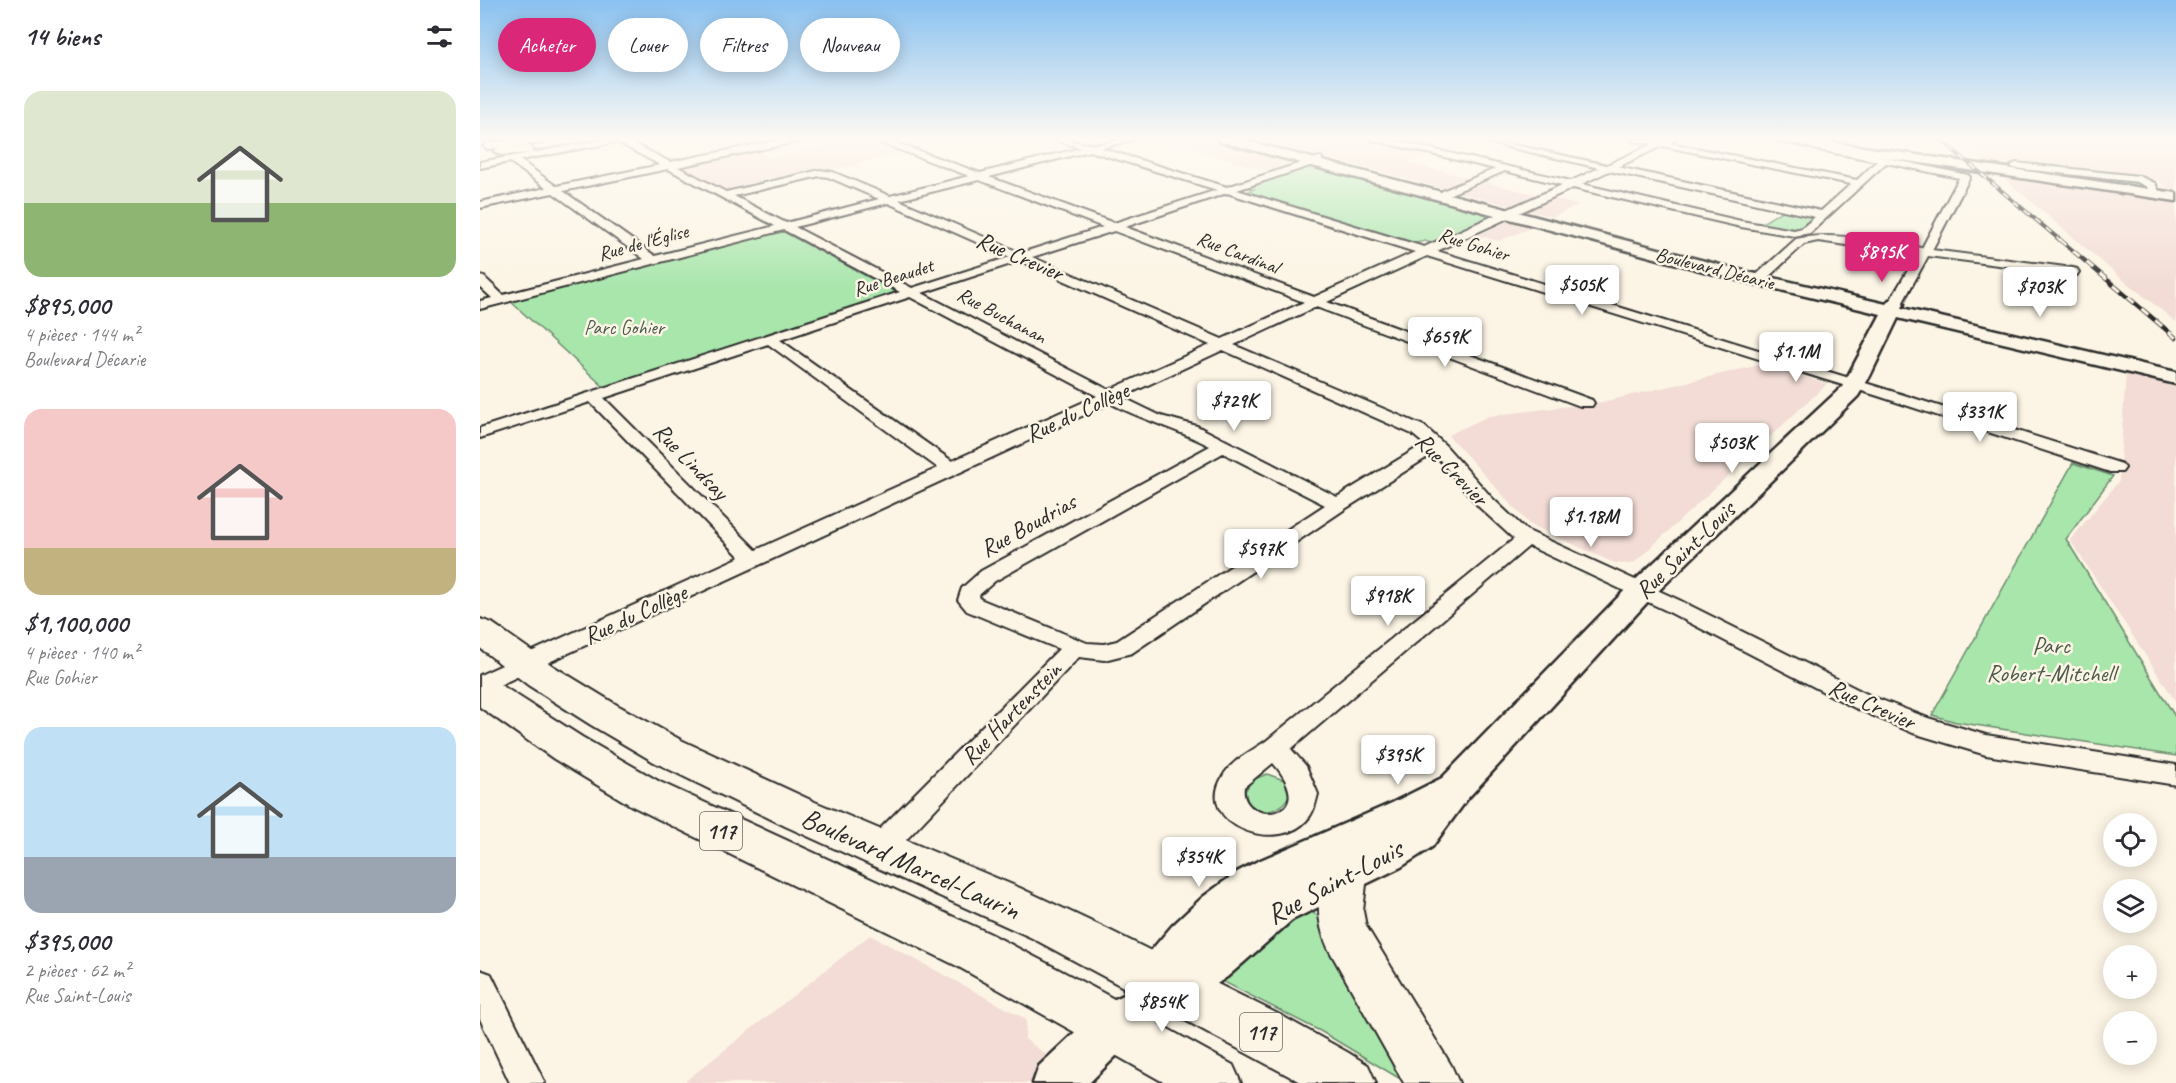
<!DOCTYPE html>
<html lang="fr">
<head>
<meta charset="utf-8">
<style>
  body { margin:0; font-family:Caveat,sans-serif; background:#f7f7f7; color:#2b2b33; height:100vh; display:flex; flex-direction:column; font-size:22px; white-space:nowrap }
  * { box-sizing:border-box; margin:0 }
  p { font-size:20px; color:#7c7c81 }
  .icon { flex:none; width:33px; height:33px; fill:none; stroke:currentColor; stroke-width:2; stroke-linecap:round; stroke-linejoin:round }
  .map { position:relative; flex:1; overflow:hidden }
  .sheet { display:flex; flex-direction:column; background:#fff; width:480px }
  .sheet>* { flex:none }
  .hud { position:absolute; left:18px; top:18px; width:570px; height:54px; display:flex; gap:12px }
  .fabs { position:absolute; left:1623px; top:813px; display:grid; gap:12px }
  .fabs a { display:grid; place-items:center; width:54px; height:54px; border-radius:50%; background:#fff; box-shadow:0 3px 15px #0003; font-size:30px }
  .price { position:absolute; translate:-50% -51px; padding:0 14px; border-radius:6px; background:#fff; color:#222; font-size:20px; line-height:39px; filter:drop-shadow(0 2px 3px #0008) }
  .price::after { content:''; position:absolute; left:50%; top:36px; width:18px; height:14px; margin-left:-9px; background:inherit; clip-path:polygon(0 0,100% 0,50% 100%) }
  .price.current { background:#db2777; color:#fff }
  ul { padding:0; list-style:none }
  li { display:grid; align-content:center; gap:12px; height:318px; padding:0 24px }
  li span { display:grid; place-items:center; height:186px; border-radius:18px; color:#555 }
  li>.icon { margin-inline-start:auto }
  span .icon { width:108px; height:108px; fill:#fffc; stroke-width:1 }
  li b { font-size:26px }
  h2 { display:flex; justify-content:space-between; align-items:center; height:72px; padding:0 24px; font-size:26px }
  .pill { padding:0 21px; border-radius:27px; background:#fff; box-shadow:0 3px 15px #0003; font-size:21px; line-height:54px }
  .pill.current { background:#db2777; color:#fff }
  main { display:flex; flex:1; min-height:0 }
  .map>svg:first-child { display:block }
  .built { fill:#f2dcd5 }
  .green { fill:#a8e6ac; stroke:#6a886c; stroke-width:1.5 }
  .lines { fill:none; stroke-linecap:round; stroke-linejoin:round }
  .street-casing { stroke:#2b2b2b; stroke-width:4 }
  .secondary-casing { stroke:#2b2b2b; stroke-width:5 }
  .primary-casing { stroke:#2b2b2b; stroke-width:4 }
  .street { fill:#fcf5e5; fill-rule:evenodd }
  .secondary { fill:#fcf5e5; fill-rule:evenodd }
  .primary { fill:#fcf5e5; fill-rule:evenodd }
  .rail-far1-casing { stroke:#2b2b2b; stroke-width:4 }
  .rail-casing { stroke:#2b2b2b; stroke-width:4.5 }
  .rail-far1 { stroke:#fcf5e5; stroke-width:2; stroke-dasharray:7; stroke-linecap:butt }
  .rail { stroke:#fcf5e5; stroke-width:3; stroke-dasharray:9; stroke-linecap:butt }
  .labels { text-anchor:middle; stroke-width:5; stroke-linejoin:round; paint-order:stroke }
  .far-street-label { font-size:20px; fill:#2b2b2b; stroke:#fcf5e5 }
  .far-park-label { font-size:20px; fill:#4a5a4b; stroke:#fcf5e5 }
  .shield { fill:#fcf5e5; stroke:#6a6863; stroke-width:1.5 }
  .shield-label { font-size:22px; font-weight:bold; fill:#2b2b2b }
  .street-label { font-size:24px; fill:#2b2b2b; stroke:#fcf5e5 }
  .park-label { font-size:24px; fill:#4a5a4b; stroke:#fcf5e5 }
  .near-street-label { font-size:28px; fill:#2b2b2b; stroke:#fcf5e5 }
</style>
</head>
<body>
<main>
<section class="sheet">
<h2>14 biens<svg class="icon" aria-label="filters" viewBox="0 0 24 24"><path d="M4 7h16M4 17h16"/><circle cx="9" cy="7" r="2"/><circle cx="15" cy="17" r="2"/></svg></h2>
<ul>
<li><span style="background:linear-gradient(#dfe7d0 60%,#8fb573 0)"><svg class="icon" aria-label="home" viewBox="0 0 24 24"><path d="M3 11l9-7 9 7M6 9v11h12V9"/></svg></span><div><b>$895,000</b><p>4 pièces · 144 m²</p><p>Boulevard Décarie</p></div></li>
<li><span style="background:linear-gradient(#f6c9c9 75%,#c2b280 0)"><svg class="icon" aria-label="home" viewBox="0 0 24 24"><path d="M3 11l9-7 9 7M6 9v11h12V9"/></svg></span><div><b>$1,100,000</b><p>4 pièces · 140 m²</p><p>Rue Gohier</p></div></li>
<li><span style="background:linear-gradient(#bfe0f5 70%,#9aa5b1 0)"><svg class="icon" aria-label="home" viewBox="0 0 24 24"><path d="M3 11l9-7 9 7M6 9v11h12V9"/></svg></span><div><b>$395,000</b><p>2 pièces · 62 m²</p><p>Rue Saint-Louis</p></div></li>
</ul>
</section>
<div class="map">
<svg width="1696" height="1083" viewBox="0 0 1696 1083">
  <rect width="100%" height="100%" fill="#fcf5e5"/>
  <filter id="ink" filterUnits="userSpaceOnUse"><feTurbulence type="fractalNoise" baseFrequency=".0167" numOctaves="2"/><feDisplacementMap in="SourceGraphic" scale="12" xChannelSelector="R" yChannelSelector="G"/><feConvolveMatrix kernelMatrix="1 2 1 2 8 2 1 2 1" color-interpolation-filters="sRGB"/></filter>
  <g filter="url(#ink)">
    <!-- built -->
    <g class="built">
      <polygon points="381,138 396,138 433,151 245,195 190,165 271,148 292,157"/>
      <polygon points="650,138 725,138 817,162 790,172 686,142 674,144"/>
      <polygon points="770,138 893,138 954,153 929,163 1098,205 1073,217"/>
      <polygon points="1475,138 1696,138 1696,193 1689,191 1680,181 1663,177 1536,164 1507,164"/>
      <polygon points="1521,176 1696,201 1696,322 1641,278"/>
      <polygon points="1030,220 1054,227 1018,241 998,235"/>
      <polygon points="1284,364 1347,384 1154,563 1149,564 1134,563 1049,524 968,435 1009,416 1122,402"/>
      <polygon points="1646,371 1696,385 1696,702 1590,540 1639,481"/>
      <polygon points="390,935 546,1019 545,1039 605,1083 203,1083"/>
    </g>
    <!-- green -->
    <g class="green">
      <polygon points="1507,164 1646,179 1660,183 1665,187 1510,167"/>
      <polygon points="828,166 833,166 1013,215 951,243 945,241 936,243 767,192 774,189 763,187"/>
      <polygon points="1303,210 1331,216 1333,217 1317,230 1279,225"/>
      <polygon points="300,230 420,294 125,388 30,301"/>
      <polygon points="1593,463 1633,476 1586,539 1696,718 1696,756 1476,722 1452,715"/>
      <path d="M787,774L804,780L809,795C802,812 782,816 768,804L765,791L772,780Z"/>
      <polygon points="828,911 837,915 843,914 927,1083 842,1032 744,982 746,976 805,923"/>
    </g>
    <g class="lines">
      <defs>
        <g id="street">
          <polygon points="61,138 64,139 64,143 7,149 3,146 7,143"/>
          <path d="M133,138H149L147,140L190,162L310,138H325L321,141L198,167L246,192L340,170L353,172L410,196L489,176L393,140L392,138H403L500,173L601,148L576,140L575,138C587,138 597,143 609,144C622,146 639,138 653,138L652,140L621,148L747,187L839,157L842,158V162L757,190L944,247L1082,185L1025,171L966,196L962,195V191L1015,169L892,140L891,138H904L1091,181L1119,168L989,138H1003L1127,165L1172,144L1150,140L1149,138L1180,141L1187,138H1197L1190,143L1377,180L1397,161L1338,150L1298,138H1311L1488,175L1490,177L1452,250L1593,268L1597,269L1599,272L1597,275L1448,256L1422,304L1415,308L1408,304L1437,255L1338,241L1324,244L1283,282H1275L1273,279L1275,276L1316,239C1353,230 1403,243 1442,248L1479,178L1406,163L1330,233L1314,236L1261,227L1093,188L957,251L1408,390L1642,464L1645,468L1642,472H1630L1398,396L947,256L847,302L1112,400L1114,403L1112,406H1100L836,307L754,345L944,426L966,446L1013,499L1046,530L1199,600L1391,696L1448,718L1506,735L1696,765V785L1506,755L1433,733L1375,708L1185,610L1049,546L811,749L826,766L838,794C836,801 835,809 830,816C802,857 712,825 743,776C752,760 772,751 786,741L1034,539L999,507L954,453L865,509L652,653L624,660L599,657L409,858L399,861L389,858L385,849L389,840L579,649L487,611L478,600L482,588L501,571L730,446C697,429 662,420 630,403L0,694V675L260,557L110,402L0,438V428L420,292L304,230L0,309V301L12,298L0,287V276L4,277L23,295L164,259L73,193L0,208V202L66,188L30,162L0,168V162ZM137,142L180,165L76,186L40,160ZM1182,146L1371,184L1341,211L1138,167ZM610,151L737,190L634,223L509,177ZM188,169L295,226L175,256L83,191ZM1129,171L1335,217L1322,228L1314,230L1261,221L1102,184ZM340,176L348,177L399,199L306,223L254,196ZM499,180L623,227L541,253L419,200ZM747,193L935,252L834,297L645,227ZM408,203L530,257L432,288L315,227ZM634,231L824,302L742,339L552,257ZM540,261L730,345L629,390L442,293ZM430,297L617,396L472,461L300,340ZM288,344L458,468L276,550L124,398ZM743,350L932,434L944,444L857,497L717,426L681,416L642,397ZM743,453L845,505L637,641L624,644L607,643L500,599L499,595L515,581ZM793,763C845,822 758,827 764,787Z"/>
          <polygon points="1536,163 1659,176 1675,183 1681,195 1672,197 1667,187 1657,182 1533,168 1531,166"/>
          <polygon points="0,970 11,974 65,1083 30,1083 0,1019"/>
        </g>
        <g id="secondary">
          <polygon points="737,138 755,138 1255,269 1406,304 1409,300 1421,300 1424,304 1422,308 1696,372 1696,384 1418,318 1390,376 1378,396 1171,598 988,798 952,847 921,867 812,920 747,977 648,1044 609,1083 553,1083 559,1066 626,1003 646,994 644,989 651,974 692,926 723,897 757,872 776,862 912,803 962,778 1151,584 1362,387 1401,314 1246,277 739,141"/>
          <polygon points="1294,138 1322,138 1696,193 1696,201 1300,142"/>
          <polygon points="47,146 51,147 53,150 51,153 20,155 14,151 20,147"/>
        </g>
        <g id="primary">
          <polygon points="0,619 12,623 73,666 137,705 201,740 335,802 540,888 627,929 802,1016 867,1052 888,1065 896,1083 822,1083 552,938 305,826 174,762 111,725 48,685 0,648"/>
          <polygon points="0,676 13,680 102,737 180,782 511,934 614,988 753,1065 761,1083 685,1083 477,966 152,806 74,759 0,707"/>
          <path d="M865,855L880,861L887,875L883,911L886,926L971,1065L979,1083H924L848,948C835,919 836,890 850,861Z"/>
        </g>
      </defs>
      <!-- street casing -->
      <use href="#street" class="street-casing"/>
      <!-- secondary casing -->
      <use href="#secondary" class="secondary-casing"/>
      <!-- primary casing -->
      <use href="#primary" class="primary-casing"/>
      <!-- street -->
      <use href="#street" class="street"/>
      <!-- secondary -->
      <use href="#secondary" class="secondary"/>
      <!-- primary -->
      <use href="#primary" class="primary"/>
      <defs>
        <polyline id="rail-far1" points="1459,138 1581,241"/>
        <polyline id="rail" points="1579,239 1696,338"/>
      </defs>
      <!-- rail-far1 casing -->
      <use href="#rail-far1" class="rail-far1-casing"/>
      <!-- rail casing -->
      <use href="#rail" class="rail-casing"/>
      <!-- rail-far1 -->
      <use href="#rail-far1" class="rail-far1"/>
      <!-- rail -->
      <use href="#rail" class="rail"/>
    </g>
  </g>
  <!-- sky -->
  <linearGradient id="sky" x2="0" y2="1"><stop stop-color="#89c1f0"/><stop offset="0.48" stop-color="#fefaf3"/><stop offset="1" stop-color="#fefaf3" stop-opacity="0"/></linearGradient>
  <rect width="1696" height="289" fill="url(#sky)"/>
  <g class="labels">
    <!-- far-street labels -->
    <g class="far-street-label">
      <text transform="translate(163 242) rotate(-15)" y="7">Rue de l'Église</text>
      <text transform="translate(994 244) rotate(17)" y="7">Rue Gohier</text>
      <text transform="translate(758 252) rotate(21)" y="7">Rue Cardinal</text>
      <text transform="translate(1235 268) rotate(14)" y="7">Boulevard Décarie</text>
      <text transform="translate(413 277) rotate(-18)" y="7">Rue Beaudet</text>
      <text transform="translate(522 315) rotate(28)" y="7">Rue Buchanan</text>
    </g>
    <!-- far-park labels -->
    <g class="far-park-label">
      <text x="144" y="334">Parc Gohier</text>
    </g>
    <!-- shield labels -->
    <g class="shield">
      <rect x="220" y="812" width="42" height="38" rx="4.5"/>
      <rect x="760" y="1013" width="42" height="38" rx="4.5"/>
    </g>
    <g class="shield-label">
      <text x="241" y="839">117</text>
      <text x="781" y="1040">117</text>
    </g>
    <!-- street labels -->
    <g class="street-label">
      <text transform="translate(540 256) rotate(23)" y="8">Rue Crevier</text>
      <text transform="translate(597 412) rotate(-25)" y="8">Rue du Collège</text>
      <text transform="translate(211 461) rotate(46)" y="8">Rue Lindsay</text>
      <text transform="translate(972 469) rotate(45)" y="8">Rue Crevier</text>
      <text transform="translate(548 525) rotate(-29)" y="8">Rue Boudrias</text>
      <text transform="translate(1205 550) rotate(-44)" y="8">Rue Saint-Louis</text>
      <text transform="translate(155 614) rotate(-25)" y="8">Rue du Collège</text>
      <text transform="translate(1392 704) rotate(24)" y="8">Rue Crevier</text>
      <text transform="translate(531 713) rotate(-46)" y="8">Rue Hartenstein</text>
    </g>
    <!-- park labels -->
    <g class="park-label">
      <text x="1571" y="653">Parc<tspan x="1571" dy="28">Robert-Mitchell</tspan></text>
    </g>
    <!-- near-street labels -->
    <g class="near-street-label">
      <text transform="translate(431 863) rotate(24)" y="10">Boulevard Marcel-Laurin</text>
      <text transform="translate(854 881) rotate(-28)" y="10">Rue Saint-Louis</text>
    </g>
  </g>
</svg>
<div class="fabs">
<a><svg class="icon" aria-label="locate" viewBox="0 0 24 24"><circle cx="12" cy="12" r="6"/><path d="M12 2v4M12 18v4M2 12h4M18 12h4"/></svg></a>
<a><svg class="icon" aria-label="layers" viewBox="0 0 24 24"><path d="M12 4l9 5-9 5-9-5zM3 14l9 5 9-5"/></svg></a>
<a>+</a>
<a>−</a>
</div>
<b class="price current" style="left:1402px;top:283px">$895K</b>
<b class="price" style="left:1102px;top:316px">$505K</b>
<b class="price" style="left:1560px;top:318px">$703K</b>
<b class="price" style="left:965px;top:368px">$659K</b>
<b class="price" style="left:1316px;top:383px">$1.1M</b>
<b class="price" style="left:754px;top:432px">$729K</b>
<b class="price" style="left:1500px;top:443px">$331K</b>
<b class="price" style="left:1252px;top:474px">$503K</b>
<b class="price" style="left:1111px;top:548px">$1.18M</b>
<b class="price" style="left:781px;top:580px">$597K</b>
<b class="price" style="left:908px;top:627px">$918K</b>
<b class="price" style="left:918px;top:786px">$395K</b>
<b class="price" style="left:719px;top:888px">$354K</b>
<b class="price" style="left:682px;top:1033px">$854K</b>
<div class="hud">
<a class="pill current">Acheter</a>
<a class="pill">Louer</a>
<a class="pill">Filtres</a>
<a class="pill">Nouveau</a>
</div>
</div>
</main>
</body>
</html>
